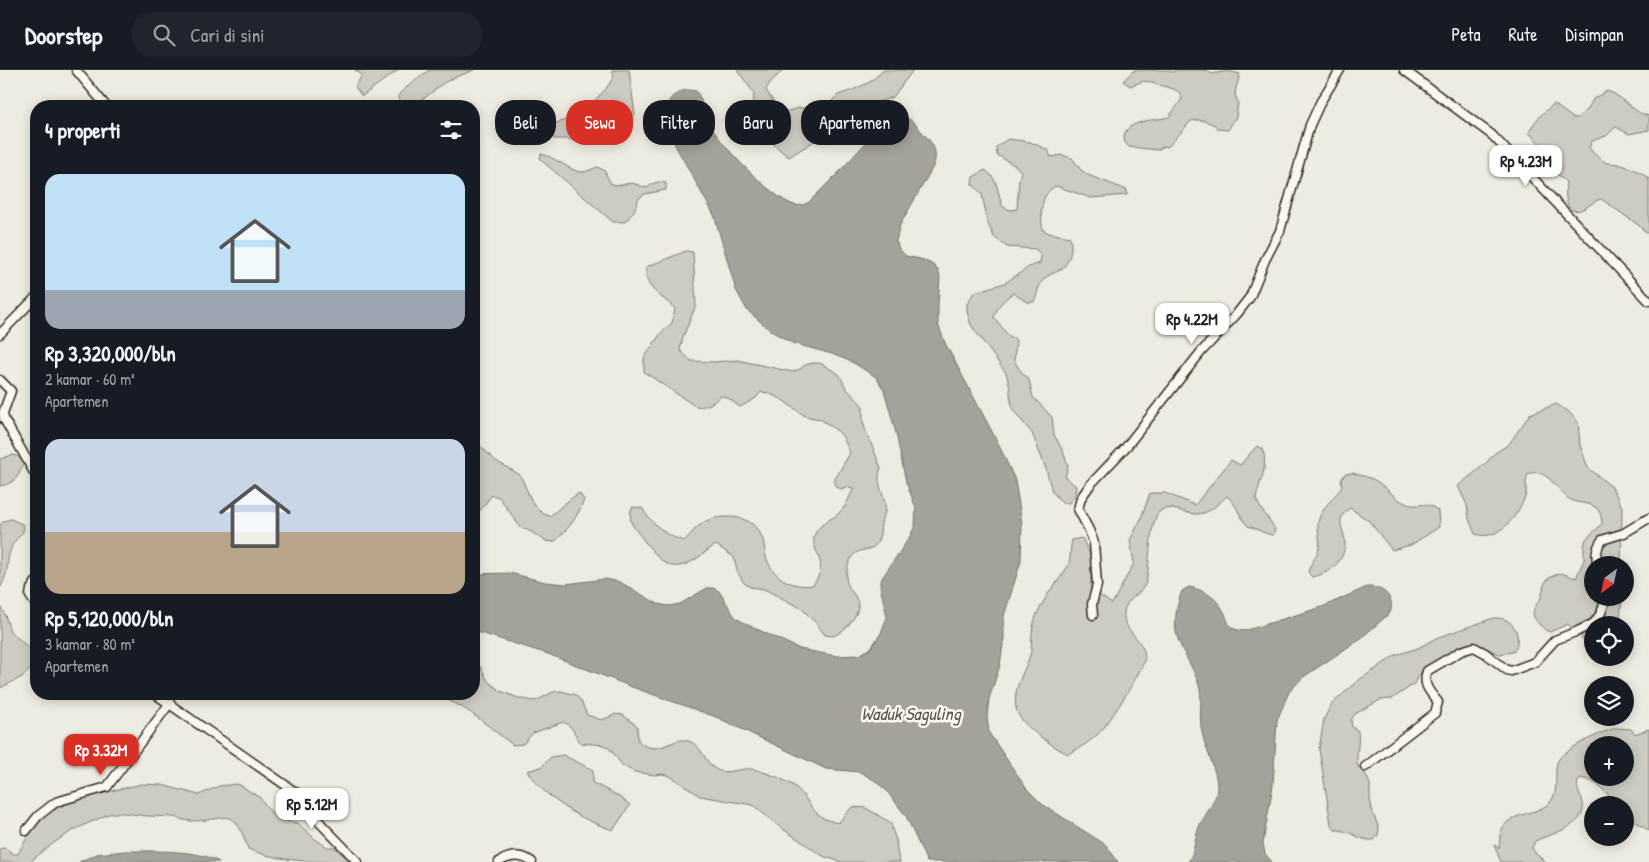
<!DOCTYPE html>
<html lang="id">
<head>
<meta charset="utf-8">
<style>
  body { margin:0; font-family:"Patrick Hand",sans-serif; background:#20242c; color:#f1f3f6; height:100vh; display:flex; flex-direction:column; font-size:19px; white-space:nowrap }
  * { box-sizing:border-box; margin:0 }
  p { font-size:16px; color:#9ea1a6 }
  .icon { flex:none; width:28px; height:28px; fill:none; stroke:currentColor; stroke-width:2; stroke-linecap:round; stroke-linejoin:round }
  .map { position:relative; flex:1; overflow:hidden }
  .side { position:absolute; left:30px; top:30px; width:450px; height:600px; display:flex; flex-direction:column; background:#171b24; border-radius:20px; box-shadow:0 2px 12px #0003 }
  .side>* { flex:none }
  .hud { position:absolute; left:495px; top:30px; width:475px; height:45px; display:flex; gap:10px }
  .needle { width:32px; rotate:213deg }
  .tools { position:absolute; left:1584px; top:486px; display:grid; gap:10px }
  .tools a { display:grid; place-items:center; width:50px; height:50px; border-radius:50%; background:#171b24; box-shadow:0 2px 12px #0003; font-size:25px }
  .price { position:absolute; translate:-50% -42px; padding:0 11px; border-radius:10px; background:#fff; color:#222; font-size:16px; line-height:32px; filter:drop-shadow(0 1px 2px #0008) }
  .price::after { content:''; position:absolute; left:50%; top:30px; width:15px; height:11px; margin-left:-8px; background:inherit; clip-path:polygon(0 0,100% 0,50% 100%) }
  .price.selected { background:#d93025; color:#fff }
  ul { padding:0; list-style:none }
  li { display:grid; align-content:center; gap:10px; height:265px; padding:0 15px }
  li span { display:grid; place-items:center; height:155px; border-radius:15px; color:#555 }
  li>.icon { margin-inline-start:auto }
  span .icon { width:90px; height:90px; fill:#fffc; stroke-width:1 }
  li b { font-size:21px }
  h2 { display:flex; justify-content:space-between; align-items:center; height:60px; padding:0 15px; font-size:21px }
  .tag { padding:0 18px; border-radius:20px; background:#171b24; box-shadow:0 2px 12px #0003; font-size:18px; line-height:45px }
  .tag.selected { background:#d93025; color:#fff }
  header { display:flex; align-items:center; gap:30px; box-sizing:border-box; height:70px; padding:0 25px; background:#171b24; border-bottom:1px solid #363941 }
  header strong { font-size:24px }
  nav { display:flex; gap:28px; margin-inline-start:auto; font-size:18px }
  .search { width:350px; height:45px; background:#20242c; display:flex; align-items:center; gap:12px; box-sizing:border-box; padding:0 18px; border-radius:20px; color:#9ea1a6; font-size:19px }
  .map>svg:first-child { display:block }
  .green { fill:#cecbc2; stroke:#7c7b76; fill-rule:evenodd }
  .water { fill:#a4a29a; stroke:#74726e }
  .lines { fill:none; stroke-linecap:round; stroke-linejoin:round }
  .minor-casing { stroke:#2b2b2b; stroke-width:11 }
  .minor { stroke:#fbf7ec; stroke-width:8 }
  .labels { text-anchor:middle; stroke-width:5; stroke-linejoin:round; paint-order:stroke }
  .water-label { font-size:18px; font-style:italic; fill:#555552; stroke:#fbf7ec }
</style>
</head>
<body>
<header>
<strong>Doorstep</strong>
<div class="search"><svg class="icon" aria-label="search" viewBox="0 0 24 24"><circle cx="10" cy="10" r="6"/><path d="M15 15l6 6"/></svg>Cari di sini</div>
<nav><a>Peta</a><a>Rute</a><a>Disimpan</a></nav>
</header>
<div class="map">
<svg width="1649" height="792" viewBox="0 0 1649 792">
  <rect width="100%" height="100%" fill="#eeebe0"/>
  <filter id="ink" filterUnits="userSpaceOnUse"><feTurbulence type="fractalNoise" baseFrequency=".02" numOctaves="2"/><feDisplacementMap in="SourceGraphic" scale="10" xChannelSelector="R" yChannelSelector="G"/><feConvolveMatrix kernelMatrix="1 2 1 2 8 2 1 2 1" color-interpolation-filters="sRGB"/></filter>
  <g filter="url(#ink)">
    <!-- green -->
    <g class="green">
      <polygon points="355,0 398,0 362,26 355,17 362,5"/>
      <path d="M429,0H474C465,4 456,6 447,11C431,20 423,37 401,32L398,26L402,21Z"/>
      <polygon points="612,0 629,0 635,45 593,72 585,73 569,69 555,69 539,61 544,57 566,50 587,41 596,29 606,19 614,6"/>
      <path d="M737,0H781L782,1C776,8 769,12 766,20L778,39L784,42L799,38H821L827,36L838,25L853,20L870,12L884,0H913L893,27L834,47L816,70L789,87C764,67 751,57 754,23Z"/>
      <path d="M1134,0H1168L1173,2L1177,0H1206L1212,4L1227,1L1240,4L1236,18L1235,25L1238,32L1236,47L1228,60L1218,59L1215,55L1205,51L1198,50L1191,51L1168,77L1164,76L1158,80L1129,77C1126,75 1124,71 1124,67C1125,50 1157,50 1169,47L1182,29L1180,23L1174,19L1144,11L1130,16L1123,11Z"/>
      <path d="M1607,21C1623,25 1632,43 1649,46V60L1629,64L1616,57L1606,66L1592,71L1589,77L1593,83L1606,93C1618,92 1640,100 1649,109V165L1637,154L1601,129C1593,131 1590,136 1583,139C1564,147 1565,123 1566,112L1557,104L1562,97L1558,91L1529,63C1534,50 1543,43 1554,34L1573,48H1577L1588,39L1593,29Z"/>
      <path d="M1008,69L1030,72L1048,80L1051,87L1062,85L1072,88L1081,100L1088,105L1127,120V125L1091,128L1056,116C1040,123 1040,144 1043,160L1049,163L1070,167C1073,178 1070,194 1060,200C1054,204 1048,204 1043,210C1038,216 1037,226 1034,232H1027L1013,223C1004,229 997,237 994,247L1010,268H1014L1016,271L1014,290L1019,299L1029,310L1033,327L1052,347L1054,365L1063,381L1068,396L1065,407L1076,416L1075,426L1069,433H1062L1052,421L1046,399L1032,363L1013,340L1010,325V318L1006,303L971,255L967,242V234L974,222L1005,213L1029,197L1040,193L1041,186L1036,179L1007,177L994,167L988,154L982,124L972,114L973,107L985,100C999,108 997,124 1003,137L1010,140L1017,139L1019,109L1021,102L1016,96L997,85L996,77Z"/>
      <path d="M541,84C554,86 571,102 582,102C587,102 592,99 597,97L604,100L611,114L618,115L632,113L647,118C654,112 658,111 666,113V120L645,124L639,128L634,141L625,152H613L540,89Z"/>
      <path d="M686,181L693,182L696,235L683,267L680,280L691,291L714,292L737,290L793,302L800,299L805,295L813,293H820L839,304L846,318L863,336V351L865,359L881,398C874,413 887,426 885,442C884,445 883,447 882,449C880,455 881,462 879,468C873,489 853,469 847,500C843,520 856,520 858,535C859,546 843,563 833,566C832,566 826,565 825,565L817,554L801,538L764,519L750,517L744,513L737,501L734,487L716,475C703,482 694,494 679,496C673,497 668,495 664,492C657,488 634,459 631,452C630,447 630,442 632,437L642,438C650,452 667,467 684,471C690,466 694,459 700,455C709,448 718,447 729,447C744,447 756,453 762,467C765,474 764,482 767,490C775,509 793,518 813,515C832,490 808,480 815,464C819,453 834,449 841,441C847,435 850,425 854,418L847,417L841,419L835,416V409L850,383L843,367L839,362L820,349L805,346L781,329L768,323L761,322L756,328L740,337L728,328L721,326C712,333 707,338 695,336L644,302V288L661,263L672,253L675,239C662,225 643,219 646,197Z"/>
      <path d="M1556,334L1568,341L1578,352L1580,375L1588,398L1612,417L1622,437L1621,495H1592V528H1622L1620,547L1616,555H1592V579L1568,554L1550,562C1545,561 1544,558 1540,555C1529,543 1533,540 1541,528C1542,526 1542,523 1543,520C1544,509 1551,506 1561,503L1576,508L1584,490V476L1586,469L1602,454C1602,448 1600,440 1595,437C1588,432 1576,434 1569,429C1556,419 1547,397 1528,404C1524,413 1528,419 1525,427C1517,447 1498,472 1475,464L1469,449L1467,435L1458,416L1485,394L1495,383L1509,374L1530,344Z"/>
      <path d="M479,375L496,391L520,405L532,432L543,444L550,446C560,438 568,430 579,423L584,430C576,450 569,458 554,472L546,471L526,459L520,457L499,427L492,425L474,448V377Z"/>
      <path d="M1257,376L1263,379C1268,400 1260,409 1256,428C1260,441 1270,448 1275,460L1273,465C1263,464 1257,458 1248,456C1239,447 1237,434 1227,426C1220,432 1212,441 1203,443C1188,448 1170,432 1159,442C1149,453 1150,496 1146,512C1143,524 1125,529 1124,542C1122,559 1139,566 1144,581C1145,585 1145,589 1144,592C1136,610 1114,645 1102,660C1093,670 1080,678 1068,684C1055,678 1024,657 1018,644C1009,622 1025,603 1031,582C1032,575 1031,569 1032,563C1033,552 1038,540 1044,531C1050,518 1064,506 1069,493C1071,486 1070,477 1072,470L1082,468L1091,486V519L1112,534L1134,493L1130,470L1140,451L1150,423H1165L1195,435L1231,390L1240,395Z"/>
      <path d="M12,385L17,386L24,392C19,406 16,413 0,416V389Z"/>
      <path d="M1353,403C1361,406 1372,407 1379,413C1388,419 1394,428 1405,433C1418,439 1426,429 1438,441L1439,457L1411,475L1392,480L1369,451L1350,438C1346,441 1342,444 1341,450C1340,457 1345,465 1345,473C1345,491 1329,504 1312,507L1308,502C1310,494 1315,489 1318,481C1322,472 1317,462 1318,453C1320,439 1334,428 1342,417L1341,410L1345,404Z"/>
      <path d="M11,449L24,455L23,462C0,484 14,495 0,518V455L4,451Z"/>
      <polygon points="0,536 5,545 10,561 33,582 33,597 22,607 0,618"/>
      <path d="M1494,548C1498,548 1503,548 1506,550C1518,556 1521,572 1513,582L1499,584L1474,572L1422,601L1414,614L1392,629L1380,630L1355,644L1351,650L1352,657L1358,661C1360,674 1355,685 1358,697L1364,701L1370,714V729L1373,744L1379,758L1378,765L1374,770C1360,772 1350,759 1335,760L1331,754L1319,679L1324,649L1331,635L1356,612L1396,585L1418,578L1436,568Z"/>
      <path d="M474,589H476L488,611L500,621L521,629L536,631L553,622L561,621L576,625L581,631L587,645L602,650L616,644L623,645L637,656L638,671C659,689 672,665 689,671C703,677 705,692 715,699C726,706 741,697 753,699C764,702 779,707 789,713C804,720 808,737 820,746C825,750 832,751 838,753L852,737L866,738L891,753C892,759 894,764 896,770C897,778 897,785 900,792H841L823,786L780,757L753,735L700,726L670,706L663,704L655,705L635,702L623,696L610,679L604,675L581,673C574,665 574,656 563,652L533,663L523,674L513,675C491,659 471,639 445,629C432,624 419,631 407,624H474Z"/>
      <path d="M1616,658L1631,659L1635,664L1649,659V761L1625,744V735H1617C1607,724 1597,710 1580,708C1575,717 1578,720 1582,729C1591,756 1552,763 1535,771L1532,778L1536,784L1546,792H1501L1494,775L1499,778C1500,773 1499,764 1502,759C1511,741 1539,746 1551,731C1559,721 1554,704 1557,693C1560,680 1604,661 1616,658ZM1592,675H1625V708H1592Z"/>
      <path d="M563,685L593,700V713L618,726L630,735L613,760C581,750 546,729 527,701L541,697L551,687Z"/>
      <path d="M142,714L162,715L199,725L219,716L237,714L240,715L260,728L274,746L287,751L298,753L315,769L327,777H334L351,792C315,792 280,792 248,779C233,733 229,751 191,751C185,751 179,748 173,747C165,746 158,747 150,746C139,746 126,742 115,743C109,743 103,747 98,749C68,761 54,772 30,792H0V779L4,778L14,784H18L34,755L47,744L72,730Z"/>
    </g>
    <!-- water -->
    <g class="water">
      <path d="M689,20L696,21C703,30 703,42 709,53C719,74 772,128 794,135C800,136 804,135 809,132C819,122 829,112 839,102C853,88 884,48 903,48C912,48 916,55 921,61C932,73 938,78 934,95L900,155L896,171L899,179L906,186L924,190L933,195L938,200L940,207L938,234V254L945,273L997,371L1015,410L1022,454L1021,491L1004,546V568L1000,595L989,629L987,647L989,663L1026,718L1042,734L1106,775L1118,792H927L906,746L886,720L874,710L860,702L826,699L716,647L632,617L548,584L474,561V504L510,503L545,512L566,514L605,509L620,512L658,534L668,536L680,534L707,518H713L719,521L735,547L746,554L800,579L836,586L859,585L870,579L881,563L887,547L880,516L882,508L909,468L915,456L916,438L906,412L896,363L884,320L876,307L852,292L832,284L792,273L771,261L747,240L736,220L714,145L675,75L666,40L669,31L673,26L682,21Z"/>
      <path d="M1189,517C1205,520 1218,528 1225,544C1227,549 1228,555 1232,558C1236,560 1240,560 1244,561L1322,537L1367,517C1382,516 1396,527 1390,543L1360,569L1302,608L1289,622L1277,650L1273,715L1263,773L1265,784L1272,792H1188C1195,782 1194,770 1198,760C1202,746 1217,733 1217,718C1218,700 1203,677 1201,656C1199,642 1203,628 1199,615C1194,598 1182,583 1177,566C1173,553 1177,534 1182,521Z"/>
      <path d="M125,781C150,781 198,779 219,792H79L97,784Z"/>
    </g>
    <g class="lines">
      <defs>
        <g id="minor">
          <polyline points="76,0 106,36"/>
          <polyline points="1404,0 1492,65 1649,231"/>
          <polyline points="0,264 36,227"/>
          <polyline points="0,310 11,321 3,343 4,349 36,406"/>
          <path d="M1598,495C1595,486 1596,478 1602,470L1624,463L1649,448"/>
          <polyline points="36,512 31,519 30,526 36,535"/>
          <polyline points="1093,545 1092,534 1097,515 1094,473 1089,460 1078,439 1081,428 1090,415 1126,377 1201,282 1236,245 1250,227 1265,190 1280,161 1310,55 1321,31 1340,0"/>
          <polyline points="155,624 301,726 322,755 358,792"/>
          <path d="M1365,697L1435,643L1438,632C1430,622 1422,615 1427,601L1461,581L1474,577L1485,583L1507,600L1511,601L1535,592L1555,570L1578,561L1594,553L1601,543L1606,528"/>
          <polyline points="26,761 38,746 56,732 107,717 170,633"/>
          <path d="M499,792C510,785 521,784 532,792"/>
        </g>
      </defs>
      <!-- minor casing -->
      <use href="#minor" class="minor-casing"/>
      <!-- minor -->
      <use href="#minor" class="minor"/>
    </g>
  </g>
  <g class="labels">
    <!-- water labels -->
    <g class="water-label">
      <text x="911" y="650">Waduk Saguling</text>
    </g>
  </g>
</svg>
<div class="tools">
<a><svg class="needle" viewBox="-14 -14 28 28"><path d="M0-13l5 13h-10z" fill="#e53935"/><path d="M0 13l5-13h-10z" fill="#9ea1a6"/></svg></a>
<a><svg class="icon" aria-label="locate" viewBox="0 0 24 24"><circle cx="12" cy="12" r="6"/><path d="M12 2v4M12 18v4M2 12h4M18 12h4"/></svg></a>
<a><svg class="icon" aria-label="layers" viewBox="0 0 24 24"><path d="M12 4l9 5-9 5-9-5zM3 14l9 5 9-5"/></svg></a>
<a>+</a>
<a>−</a>
</div>
<b class="price" style="left:1526px;top:117px">Rp 4.23M</b>
<b class="price" style="left:1192px;top:275px">Rp 4.22M</b>
<b class="price selected" style="left:101px;top:706px">Rp 3.32M</b>
<b class="price" style="left:312px;top:760px">Rp 5.12M</b>
<div class="hud">
<a class="tag">Beli</a>
<a class="tag selected">Sewa</a>
<a class="tag">Filter</a>
<a class="tag">Baru</a>
<a class="tag">Apartemen</a>
</div>
<section class="side">
<h2>4 properti<svg class="icon" aria-label="filters" viewBox="0 0 24 24"><path d="M4 7h16M4 17h16"/><circle cx="9" cy="7" r="2"/><circle cx="15" cy="17" r="2"/></svg></h2>
<ul>
<li><span style="background:linear-gradient(#bfe0f5 75%,#9aa5b1 0)"><svg class="icon" aria-label="home" viewBox="0 0 24 24"><path d="M3 11l9-7 9 7M6 9v11h12V9"/></svg></span><div><b>Rp 3,320,000/bln</b><p>2 kamar · 60 m²</p><p>Apartemen</p></div></li>
<li><span style="background:linear-gradient(#c9d6e8 60%,#b9a48a 0)"><svg class="icon" aria-label="home" viewBox="0 0 24 24"><path d="M3 11l9-7 9 7M6 9v11h12V9"/></svg></span><div><b>Rp 5,120,000/bln</b><p>3 kamar · 80 m²</p><p>Apartemen</p></div></li>
</ul>
</section>
</div>
</body>
</html>
